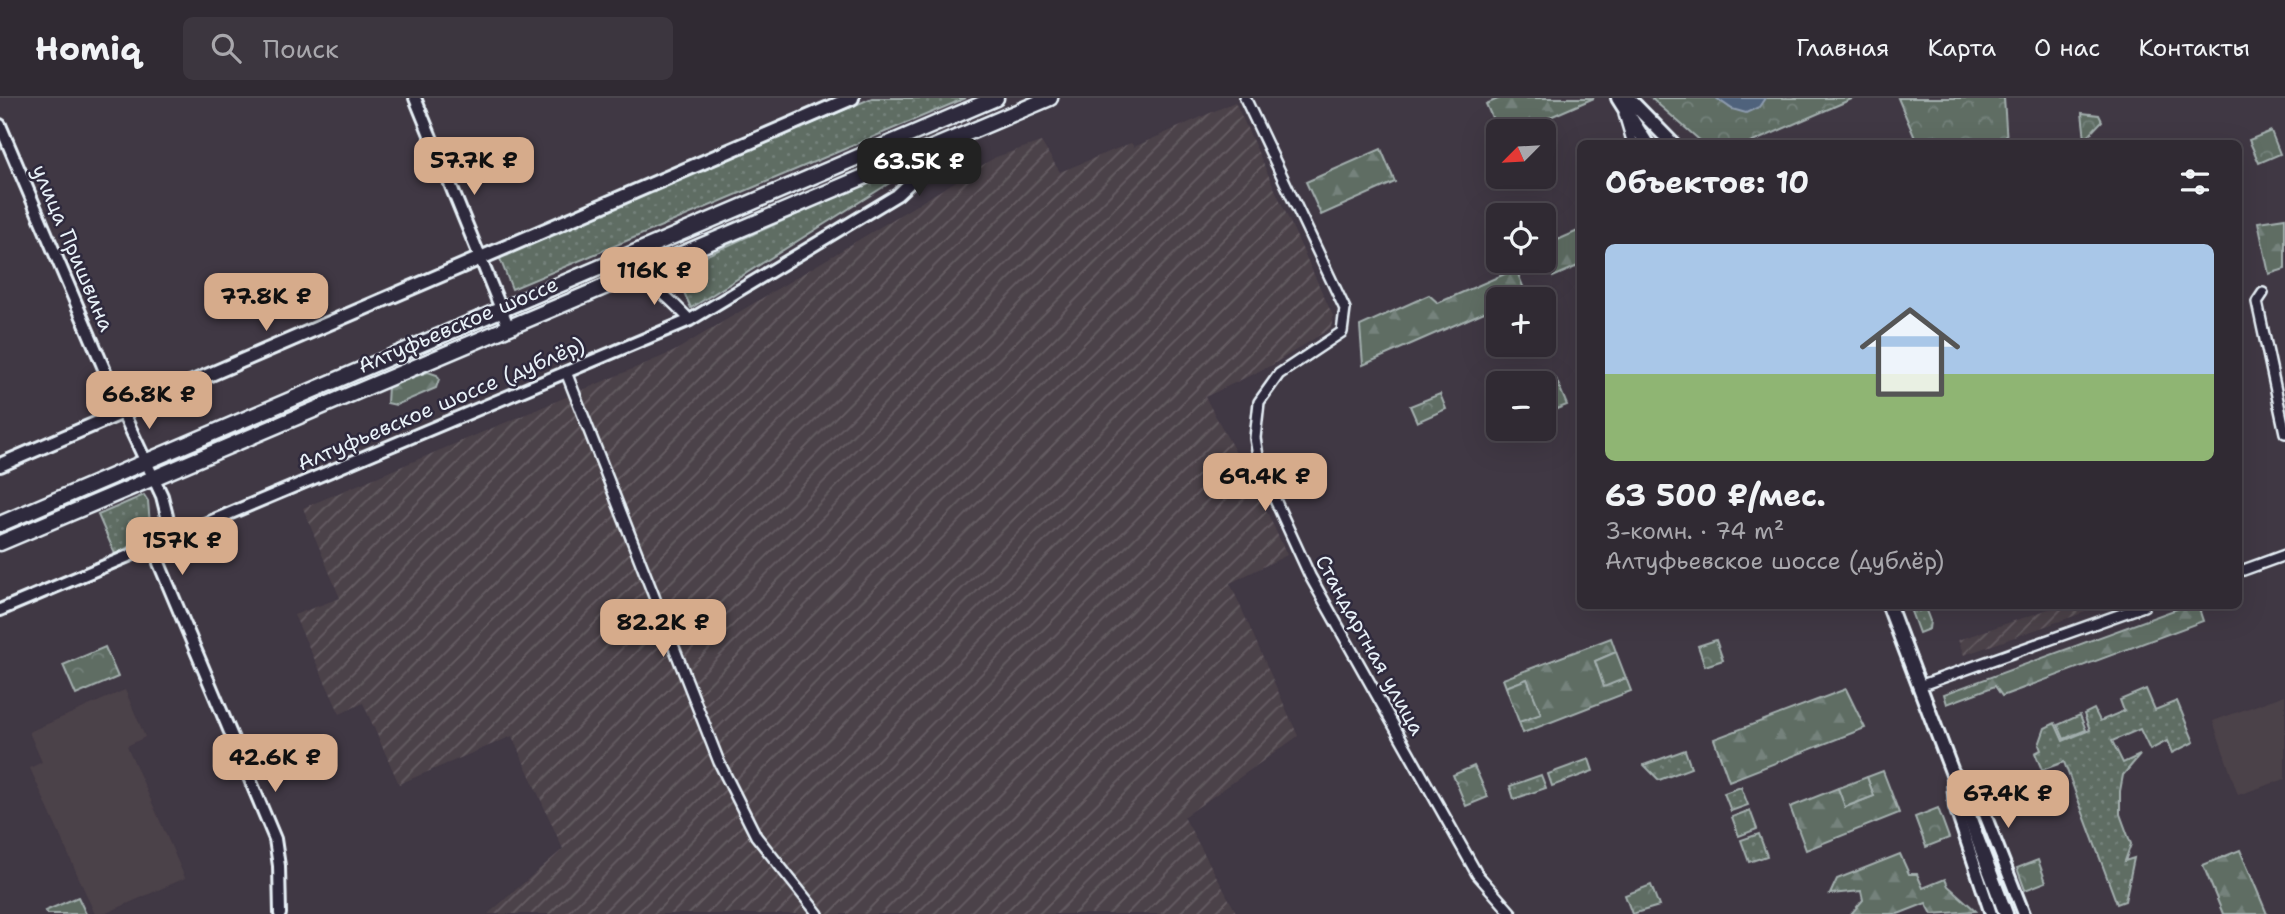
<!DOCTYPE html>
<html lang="ru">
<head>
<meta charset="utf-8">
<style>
  body { margin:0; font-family:"Shantell Sans",sans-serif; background:#3c363f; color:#f1f3f6; height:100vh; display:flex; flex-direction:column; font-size:26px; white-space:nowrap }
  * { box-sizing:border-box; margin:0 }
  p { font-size:23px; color:#a8a7ac }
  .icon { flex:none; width:38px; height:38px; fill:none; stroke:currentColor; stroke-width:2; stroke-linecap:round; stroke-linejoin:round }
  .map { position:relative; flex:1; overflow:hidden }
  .panel { position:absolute; left:1577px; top:42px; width:665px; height:469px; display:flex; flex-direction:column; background:#302a33; border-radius:10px; box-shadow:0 7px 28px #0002,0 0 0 2px #4b464e }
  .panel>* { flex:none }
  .needle { width:46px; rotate:246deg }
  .tools { position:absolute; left:1486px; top:21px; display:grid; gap:14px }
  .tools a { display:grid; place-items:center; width:70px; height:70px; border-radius:10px; background:#302a33; box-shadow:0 7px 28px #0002,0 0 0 2px #4b464e; font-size:35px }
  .price { position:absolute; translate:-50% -60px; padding:0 16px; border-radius:14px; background:#d6ab8b; color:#111; font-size:23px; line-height:46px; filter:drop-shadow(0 2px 4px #0008) }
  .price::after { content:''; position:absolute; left:50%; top:42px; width:21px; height:16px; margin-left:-10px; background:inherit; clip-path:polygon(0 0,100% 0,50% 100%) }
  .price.selected { background:#222; color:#fff }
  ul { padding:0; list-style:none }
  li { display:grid; align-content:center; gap:14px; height:371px; padding:0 28px }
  li span { display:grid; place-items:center; height:217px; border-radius:10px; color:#555 }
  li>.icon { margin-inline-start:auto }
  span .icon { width:126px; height:126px; fill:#fffc; stroke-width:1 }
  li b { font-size:30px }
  h2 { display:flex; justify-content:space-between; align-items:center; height:84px; padding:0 28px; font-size:30px }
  header { display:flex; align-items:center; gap:42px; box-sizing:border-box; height:98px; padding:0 35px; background:#302a33; border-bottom:2px solid #4b464e }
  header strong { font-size:33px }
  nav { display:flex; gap:38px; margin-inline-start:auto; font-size:24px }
  .search { width:490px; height:63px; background:#3c363f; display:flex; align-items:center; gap:18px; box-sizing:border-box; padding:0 24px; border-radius:10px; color:#a8a7ac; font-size:26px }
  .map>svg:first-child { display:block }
  .built { fill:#4c4249 }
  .industrial { fill:url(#industrial-furrows) }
  .grass { fill:url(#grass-dots); stroke:#a3afae; stroke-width:2 }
  .forest { fill:url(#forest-firs); stroke:#a3afae; stroke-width:2 }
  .park { fill:url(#park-crowns); stroke:#a3afae; stroke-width:2 }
  .pitch { fill:#5e6d64; stroke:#a3afae; stroke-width:2 }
  .water { fill:#50627b; stroke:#8d9bad; stroke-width:2 }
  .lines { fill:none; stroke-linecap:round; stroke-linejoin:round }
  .minor-casing { stroke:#e8f1f8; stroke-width:14 }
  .tertiary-casing { stroke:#e8f1f8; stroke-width:16 }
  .secondary-casing { stroke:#e8f1f8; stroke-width:18 }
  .primary-casing { stroke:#e8f1f8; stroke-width:19 }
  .minor { stroke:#2f2a3d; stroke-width:9 }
  .tertiary { stroke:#2f2a3d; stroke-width:10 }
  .secondary { stroke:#2f2a3d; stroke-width:12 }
  .primary { stroke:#2f2a3d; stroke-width:14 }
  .labels { text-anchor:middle; stroke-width:5; stroke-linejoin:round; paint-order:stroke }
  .street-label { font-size:21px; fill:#e8f1f8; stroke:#2f2a3d }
</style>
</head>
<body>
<header>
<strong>Homiq</strong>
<div class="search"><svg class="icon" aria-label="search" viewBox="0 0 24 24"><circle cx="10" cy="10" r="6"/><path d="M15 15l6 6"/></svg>Поиск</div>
<nav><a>Главная</a><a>Карта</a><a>О нас</a><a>Контакты</a></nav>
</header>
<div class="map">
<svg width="2285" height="816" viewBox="0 0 2285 816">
  <defs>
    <pattern id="industrial-furrows" width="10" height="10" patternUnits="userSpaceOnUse" patternTransform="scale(1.75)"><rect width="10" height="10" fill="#4c4249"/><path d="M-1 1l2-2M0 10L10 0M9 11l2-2" fill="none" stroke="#665e64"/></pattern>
    <pattern id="grass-dots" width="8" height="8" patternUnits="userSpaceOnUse" patternTransform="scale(1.75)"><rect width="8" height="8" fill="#5e6d64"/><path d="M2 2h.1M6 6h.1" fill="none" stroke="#75827b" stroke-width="1.8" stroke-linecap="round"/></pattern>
    <pattern id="forest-firs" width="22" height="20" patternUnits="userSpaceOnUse" patternTransform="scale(1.75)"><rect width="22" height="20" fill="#5e6d64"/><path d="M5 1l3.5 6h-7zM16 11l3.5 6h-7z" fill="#75827b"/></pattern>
    <pattern id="park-crowns" width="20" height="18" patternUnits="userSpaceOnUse" patternTransform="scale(1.75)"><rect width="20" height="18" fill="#5e6d64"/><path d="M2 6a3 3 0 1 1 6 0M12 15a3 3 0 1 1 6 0" fill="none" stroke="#75827b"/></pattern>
  </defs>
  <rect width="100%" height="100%" fill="#403844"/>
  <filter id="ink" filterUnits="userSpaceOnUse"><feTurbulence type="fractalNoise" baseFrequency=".0143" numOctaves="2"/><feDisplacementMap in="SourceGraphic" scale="14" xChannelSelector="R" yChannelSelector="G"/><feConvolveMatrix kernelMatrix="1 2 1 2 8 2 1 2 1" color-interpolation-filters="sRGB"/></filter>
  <g filter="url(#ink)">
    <!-- built -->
    <g class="built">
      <polygon points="125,592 145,639 127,648 185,780 104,816 95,816 30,670 42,664 29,634"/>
      <polygon points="2285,597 2285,681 2238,697 2213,623"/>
    </g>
    <!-- industrial -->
    <g class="industrial">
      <polygon points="1235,4 1333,218 1331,230 1272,267 1205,299 1260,399 1287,457 1230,485 1298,638 1184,719 1237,816 488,816 563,751 512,638 399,686 363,605 340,616 294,517 340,500 303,410 673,254 996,59 1041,44 1060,74 1131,45 1134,49"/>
      <polygon points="2058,508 2102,508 1964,557 1958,542"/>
    </g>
    <!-- grass -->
    <g class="grass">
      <polygon points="872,0 966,0 512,191 499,158"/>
      <polygon points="924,59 923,64 691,210 674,172"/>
      <polygon points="144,397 148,403 151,438 115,456 98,417"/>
      <polygon points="1909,508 1917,508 1919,513 1925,510 1930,523 1929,531 1919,535"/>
      <polygon points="2146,591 2155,612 2177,603 2194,644 2172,655 2167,643 2150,652 2140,631 2112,643 2123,665 2140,657 2123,677 2120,693 2120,716 2131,746 2125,763 2134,760 2125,803 2117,806 2064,664 2042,672 2035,655 2041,652 2039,647 2045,630 2055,625 2063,643 2090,632 2084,616 2094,611 2100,623 2124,613 2120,602"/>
      <polygon points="1685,652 1691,670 1659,682 1644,667"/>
      <polygon points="1589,661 1593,673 1552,688 1548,676"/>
      <polygon points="1541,677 1546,690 1514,701 1510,688"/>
      <polygon points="1741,689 1748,707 1731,713 1724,695"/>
      <polygon points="1759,736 1767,758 1749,764 1741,742"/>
    </g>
    <!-- forest -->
    <g class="forest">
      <polygon points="1500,0 1594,0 1518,33 1498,33 1486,6"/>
      <polygon points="1381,51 1395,84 1321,117 1306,84"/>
      <polygon points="2285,120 2285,171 2269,176 2258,124"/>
      <polygon points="1580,132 1580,167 1553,179 1544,158 1544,148"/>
      <polygon points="1516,171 1526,196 1513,201 1498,201 1498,208 1363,267 1360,228 1429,197 1438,205"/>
      <polygon points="428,274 437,277 439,281 436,290 396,307 387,305 388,288"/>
      <polygon points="2185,508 2198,508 2203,523 2002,598 1995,588 1947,606 1944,596"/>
      <polygon points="1611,540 1616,554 1595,563 1604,588 1626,580 1631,593 1523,635 1519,624 1540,616 1527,581 1506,589 1503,581"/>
      <polygon points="1846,591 1865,630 1729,683 1714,641"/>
      <polygon points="1883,673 1899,715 1806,752 1790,709 1838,690 1846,709 1874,698 1867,679"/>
      <polygon points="2240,752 2267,816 2223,816 2203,767"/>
      <polygon points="1900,756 1909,776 1917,776 1923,790 1945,781 1948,788 1976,813 1932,816 1926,805 1898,816 1851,816 1863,802 1861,793 1830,796 1837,781"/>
    </g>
    <!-- park -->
    <g class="park">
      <polygon points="1651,0 1854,0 1748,46 1703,45"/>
      <polygon points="1898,0 2004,0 2007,45 1917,45"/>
      <polygon points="2082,15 2099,17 2102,23 2085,41"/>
      <polygon points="2271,33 2280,56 2259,65 2249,42"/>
      <polygon points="1440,296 1446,311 1417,324 1410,308"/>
      <polygon points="1716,542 1723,562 1705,568 1698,548"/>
      <polygon points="105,549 118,579 76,597 63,567"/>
      <polygon points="1527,581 1541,616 1519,624 1506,589"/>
      <polygon points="2080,617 2086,632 2064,641 2058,627"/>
      <polygon points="1474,668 1488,699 1466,708 1453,677"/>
      <polygon points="1867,679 1874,698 1845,709 1838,690"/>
      <polygon points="1938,710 1949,740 1926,749 1915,719"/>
      <polygon points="1750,712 1757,731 1739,738 1732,719"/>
      <polygon points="2038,762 2046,784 2025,792 2017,770"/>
      <polygon points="1651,787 1659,808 1632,816 1625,797"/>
    </g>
    <!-- pitch -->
    <g class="pitch">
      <polygon points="1556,281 1567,307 1544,316 1544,286"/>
      <polygon points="1616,554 1626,580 1604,589 1595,563"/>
      <polygon points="78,799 86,816 47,816 45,813"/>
    </g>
    <!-- water -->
    <polygon class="water" points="1716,0 1765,0 1759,9 1746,15 1732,11"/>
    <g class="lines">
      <defs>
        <g id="minor">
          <polyline points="1245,0 1345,211 1342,234 1279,276 1259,304 1255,340 1258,358 1271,393 1310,478 1477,776 1512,816"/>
          <polyline points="1624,16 1633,46"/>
          <path d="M630,180C654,182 674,206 690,222"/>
          <polyline points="2263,195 2257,204 2285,335"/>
          <polyline points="566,274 719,664 756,738 818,816"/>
          <polyline points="2238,474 2285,457"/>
          <polyline points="1919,588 2144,508"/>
        </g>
        <g id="tertiary">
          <polyline points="415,0 508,228"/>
          <polyline points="0,27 123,315 162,398 169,426 159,465 275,741 279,768 280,816"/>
          <polyline points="0,512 690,222 897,97 929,67 940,46"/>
          <polyline points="1955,676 1984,714 2024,816"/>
          <polyline points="1953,684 1955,709 1991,816"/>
        </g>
        <g id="secondary">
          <polyline points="1618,0 1647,46"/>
          <polyline points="1628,0 1673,46"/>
          <polyline points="0,367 852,0"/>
          <polyline points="1889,508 2006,816"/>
        </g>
        <g id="primary">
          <polyline points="0,426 996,0"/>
          <polyline points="0,445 1050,0"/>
        </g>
      </defs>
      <!-- minor casing -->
      <use href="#minor" class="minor-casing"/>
      <!-- tertiary casing -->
      <use href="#tertiary" class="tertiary-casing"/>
      <!-- secondary casing -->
      <use href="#secondary" class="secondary-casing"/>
      <!-- primary casing -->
      <use href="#primary" class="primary-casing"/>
      <!-- minor -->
      <use href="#minor" class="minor"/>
      <!-- tertiary -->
      <use href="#tertiary" class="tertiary"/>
      <!-- secondary -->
      <use href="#secondary" class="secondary"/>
      <!-- primary -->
      <use href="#primary" class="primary"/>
    </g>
  </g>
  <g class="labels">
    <!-- street labels -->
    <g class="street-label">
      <text transform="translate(73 150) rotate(67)" y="7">улица Пришвина</text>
      <text transform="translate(458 227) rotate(-23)" y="7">Алтуфьевское шоссе</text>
      <text transform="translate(441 306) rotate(-23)" y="7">Алтуфьевское шоссе (дублёр)</text>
      <text transform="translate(1370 547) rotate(61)" y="7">Стандартная улица</text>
    </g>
  </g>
</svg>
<div class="tools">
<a><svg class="needle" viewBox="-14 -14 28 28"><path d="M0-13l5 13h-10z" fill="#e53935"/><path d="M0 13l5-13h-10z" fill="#a8a7ac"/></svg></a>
<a><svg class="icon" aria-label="locate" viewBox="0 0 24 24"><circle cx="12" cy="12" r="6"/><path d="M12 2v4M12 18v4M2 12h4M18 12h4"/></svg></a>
<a>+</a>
<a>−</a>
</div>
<b class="price" style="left:474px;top:99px">57.7K ₽</b>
<b class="price selected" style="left:919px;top:100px">63.5K ₽</b>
<b class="price" style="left:654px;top:209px">116K ₽</b>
<b class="price" style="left:266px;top:235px">77.8K ₽</b>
<b class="price" style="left:149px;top:333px">66.8K ₽</b>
<b class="price" style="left:1265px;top:415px">69.4K ₽</b>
<b class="price" style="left:182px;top:479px">157K ₽</b>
<b class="price" style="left:663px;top:561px">82.2K ₽</b>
<b class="price" style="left:275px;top:696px">42.6K ₽</b>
<b class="price" style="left:2008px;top:732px">67.4K ₽</b>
<section class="panel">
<h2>Объектов: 10<svg class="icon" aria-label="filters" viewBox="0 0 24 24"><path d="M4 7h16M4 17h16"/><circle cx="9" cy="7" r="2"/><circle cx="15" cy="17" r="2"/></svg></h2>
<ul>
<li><span style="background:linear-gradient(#a9c7e8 60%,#8fb573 0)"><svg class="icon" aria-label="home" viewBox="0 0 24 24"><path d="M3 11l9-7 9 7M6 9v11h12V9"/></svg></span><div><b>63 500 ₽/мес.</b><p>3-комн. · 74 m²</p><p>Алтуфьевское шоссе (дублёр)</p></div></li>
</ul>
</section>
</div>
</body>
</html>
